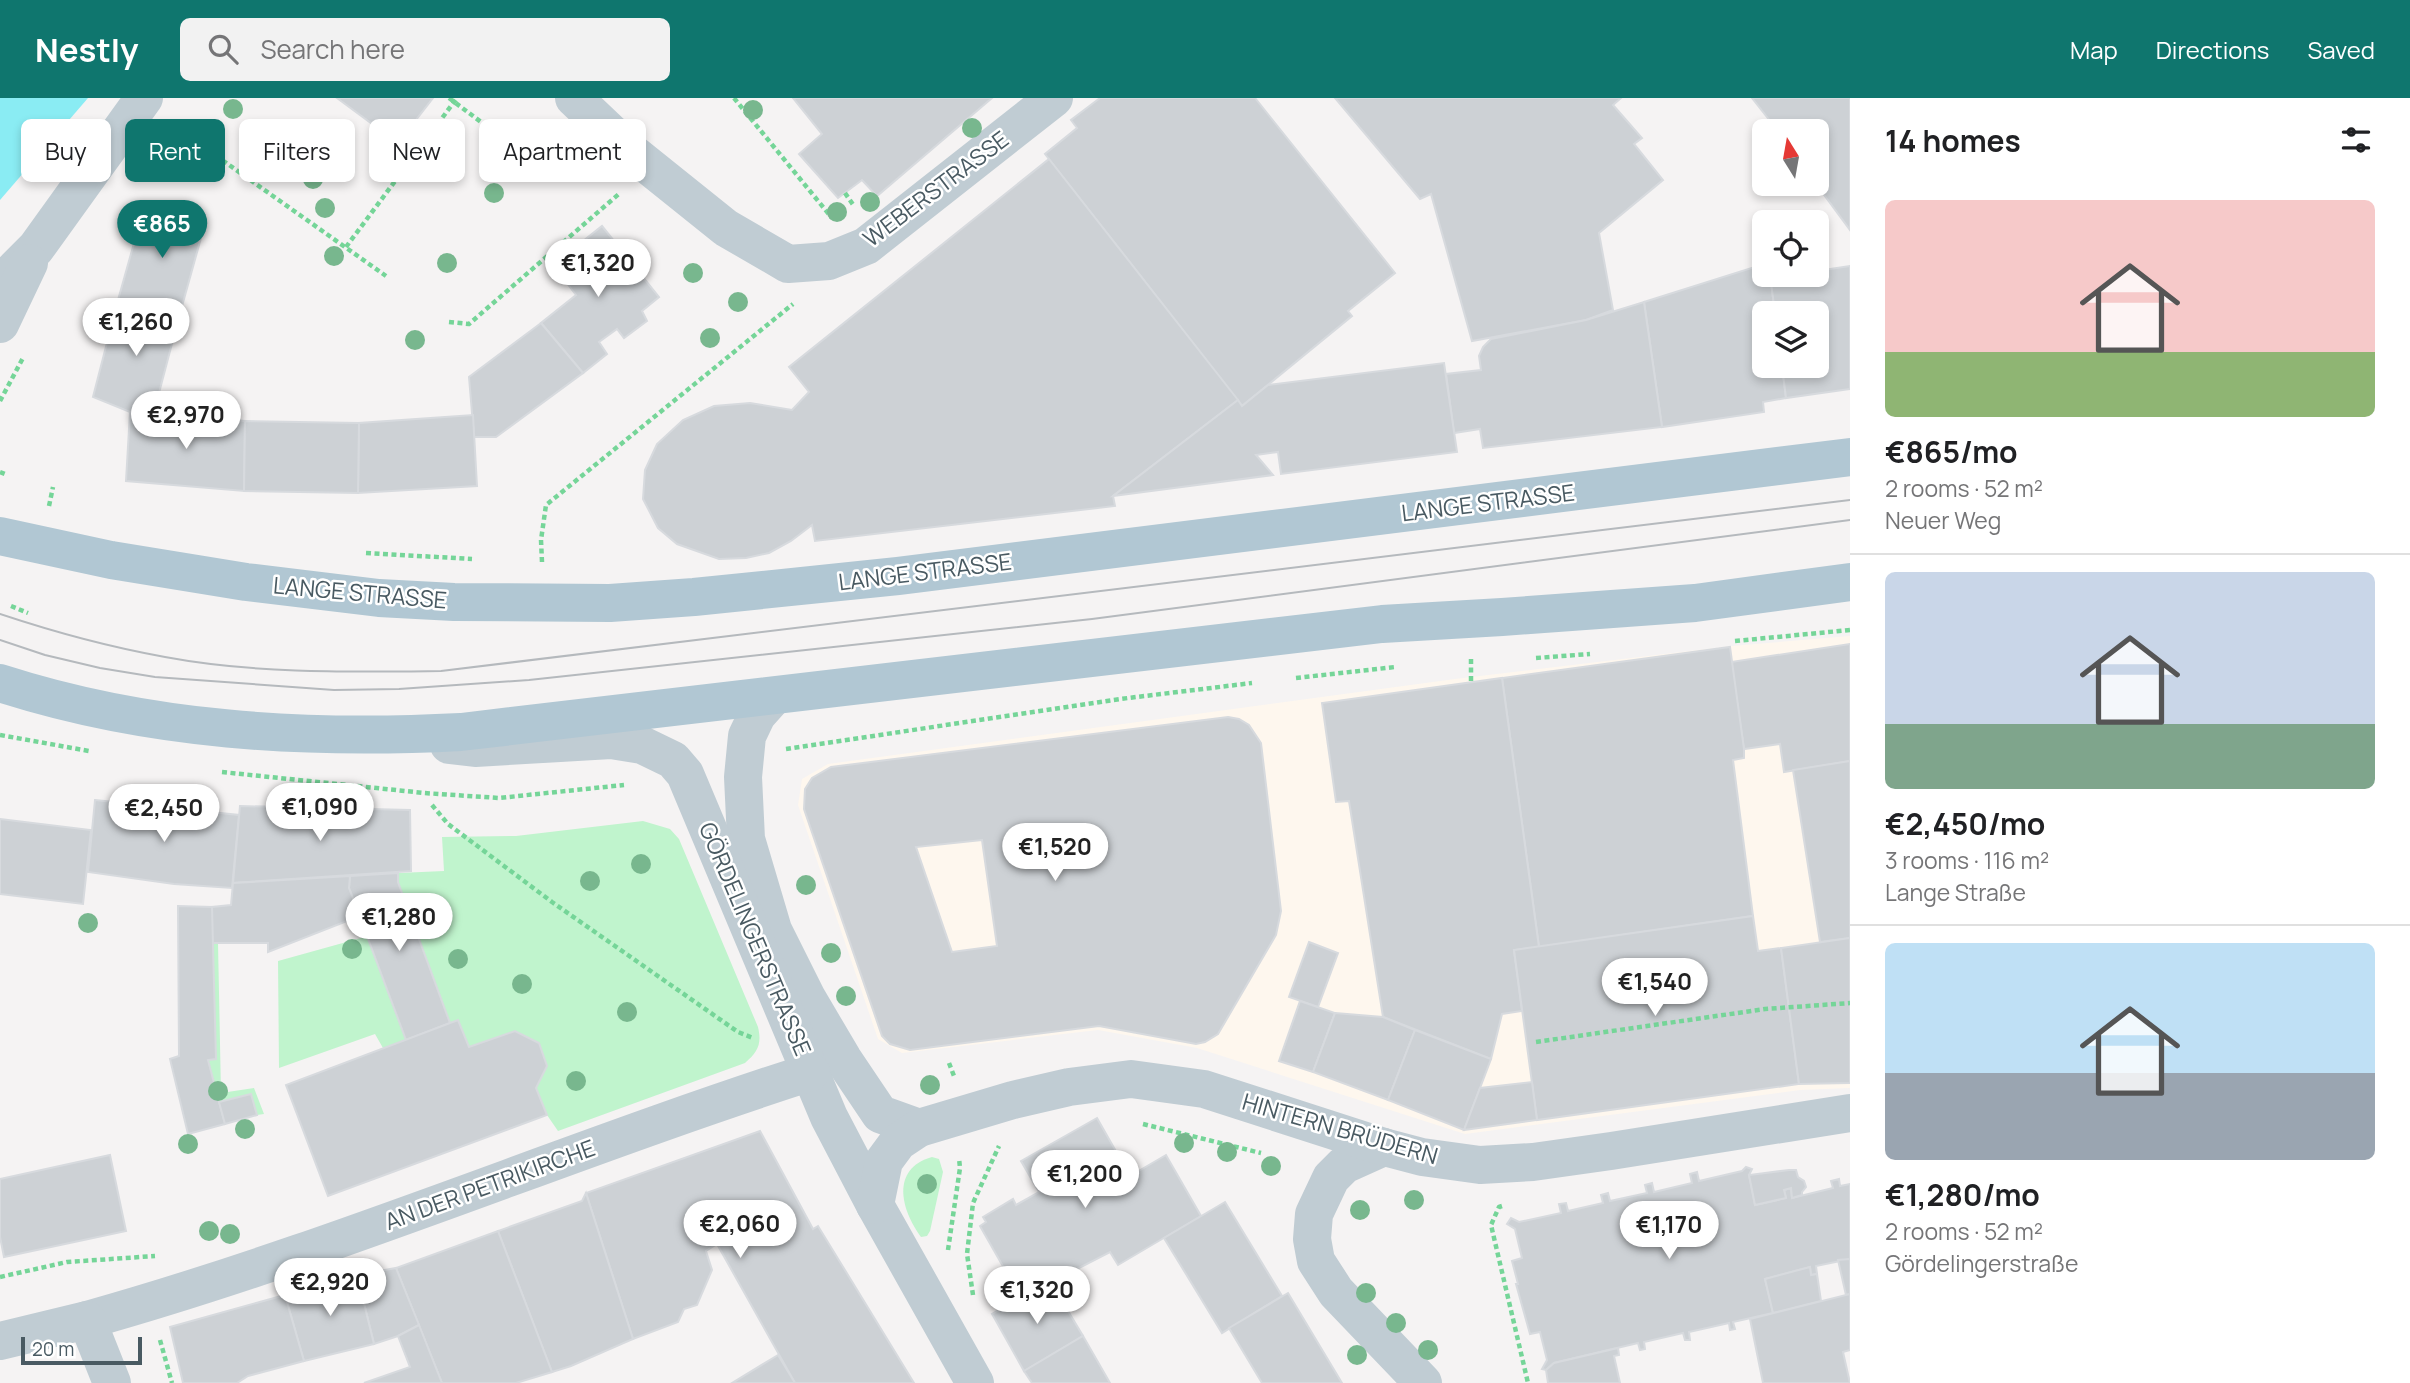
<!DOCTYPE html>
<html lang="en">
<head>
<meta charset="utf-8">
<style>
  body { margin:0; font-family:Manrope,sans-serif; background:#f2f2f2; color:#202124; height:100vh; display:flex; flex-direction:column; font-size:26px; white-space:nowrap }
  * { box-sizing:border-box; margin:0 }
  p { font-size:23px; color:#757577 }
  .icon { flex:none; width:38px; height:38px; fill:none; stroke:currentColor; stroke-width:2; stroke-linecap:round; stroke-linejoin:round }
  .map { position:relative; flex:1; overflow:hidden }
  .panel { display:flex; flex-direction:column; background:#fff; width:560px }
  .panel>* { flex:none }
  .guide { position:absolute; left:21px; top:21px; width:665px; height:63px; display:flex; gap:14px }
  .needle { width:46px; rotate:349deg }
  .tools { position:absolute; left:1752px; top:21px; display:grid; gap:14px }
  .tools a { display:grid; place-items:center; width:77px; height:77px; border-radius:10px; background:#fff; box-shadow:0 4px 10px #0003; font-size:35px }
  .scale { position:absolute; left:21px; bottom:18px; width:121px; box-sizing:border-box; padding-left:7px; border:4px solid #495a62; border-top:0; font-size:19px; line-height:24px; white-space:nowrap; color:#495a62; -webkit-text-stroke:5px #fff; paint-order:stroke }
  .price { position:absolute; translate:-50% -60px; padding:0 16px; border-radius:24px; background:#fff; color:#222; font-size:23px; line-height:46px; filter:drop-shadow(0 2px 4px #0008) }
  .price::after { content:''; position:absolute; left:50%; top:42px; width:21px; height:16px; margin-left:-10px; background:inherit; clip-path:polygon(0 0,100% 0,50% 100%) }
  .price.selected { background:#0f766e; color:#fff }
  ul { padding:0; list-style:none }
  li { display:grid; align-content:center; gap:14px; height:371px; padding:0 35px }
  li+li { border-top:2px solid #e0e0e0 }
  li span { display:grid; place-items:center; height:217px; border-radius:10px; color:#555 }
  li>.icon { margin-inline-start:auto }
  span .icon { width:126px; height:126px; fill:#fffc; stroke-width:1 }
  li b { font-size:30px }
  h2 { display:flex; justify-content:space-between; align-items:center; height:84px; padding:0 35px; font-size:30px }
  .chip { padding:0 24px; border-radius:10px; background:#fff; box-shadow:0 4px 10px #0003; font-size:24px; line-height:63px }
  .chip.selected { background:#0f766e; color:#fff }
  header { display:flex; align-items:center; gap:42px; box-sizing:border-box; height:98px; padding:0 35px; background:#0f766e; color:#fff }
  header strong { font-size:33px }
  nav { display:flex; gap:38px; margin-inline-start:auto; font-size:24px }
  .search { width:490px; height:63px; background:#f2f2f2; display:flex; align-items:center; gap:18px; box-sizing:border-box; padding:0 24px; border-radius:10px; color:#757577; font-size:26px }
  main { display:flex; flex:1; min-height:0 }
  .map>svg:first-child { display:block }
  .commercial { fill:#fef7ee }
  .green { fill:#c0f4cd }
  .water { fill:#8aecf3 }
  .building { fill:#cdd1d5; stroke:#d7dade; stroke-width:2; fill-rule:evenodd }
  .lines { fill:none; stroke-linecap:round; stroke-linejoin:round }
  .path { stroke:#75d598; stroke-width:4.5; stroke-dasharray:5 3.5; stroke-linecap:butt }
  .minor { stroke:#c0ccd3; stroke-width:38 }
  .major { stroke:#b1c7d3; stroke-width:38 }
  .tram { stroke:#b5b9bd; stroke-width:2 }
  .tree { fill:#78b78e }
  .labels { text-anchor:middle; stroke-width:5; stroke-linejoin:round; paint-order:stroke }
  .street-label { font-size:23px; fill:#495a62; stroke:#fff }
</style>
</head>
<body>
<header>
<strong>Nestly</strong>
<div class="search"><svg class="icon" aria-label="search" viewBox="0 0 24 24"><circle cx="10" cy="10" r="6"/><path d="M15 15l6 6"/></svg>Search here</div>
<nav><a>Map</a><a>Directions</a><a>Saved</a></nav>
</header>
<main>
<div class="map">
<svg width="1850" height="1285" viewBox="0 0 1850 1285">
  <rect width="100%" height="100%" fill="#f5f3f3"/>
  <!-- commercial -->
  <polygon class="commercial" points="1850,538 1850,990 1800,992 1465,1036 1197,950 1098,932 902,955 878,941 798,707 802,681 828,666 1455,581 1732,548"/>
  <!-- green -->
  <g class="green">
    <path d="M643,723L670,731L679,741L758,929C762,946 758,954 745,965L558,1033L547,1017L536,990L547,968L539,945L515,933L469,949L458,923L450,925L398,784L399,775L444,773L442,739L516,738Z"/>
    <polygon points="368,838 406,942 383,950 375,936 279,970 278,863"/>
    <polygon points="212,845 218,845 221,995 254,990 264,1016 257,1017 251,996 219,1004 208,962 216,961"/>
    <path d="M932,1059L939,1061L943,1074L930,1133L927,1138L921,1139C901,1112 890,1071 932,1059Z"/>
  </g>
  <!-- water -->
  <polygon class="water" points="0,0 88,0 0,102"/>
  <!-- building -->
  <g class="building">
    <polygon points="337,0 433,0 398,45"/>
    <polygon points="793,0 992,0 877,98 862,82 838,100 799,56 822,36"/>
    <polygon points="1100,0 1255,0 1395,175 1348,213 1352,218 1242,308 1045,56 1077,30 1071,22"/>
    <polygon points="1335,0 1621,0 1613,7 1642,40 1634,46 1663,82 1599,135 1613,212 1586,222 1472,243 1431,96 1420,101"/>
    <polygon points="1752,0 1850,0 1850,132 1816,86 1816,33 1778,33"/>
    <polygon points="1049,61 1238,302 1113,398 1115,408 815,443 812,427 791,443 769,455 746,460 719,461 677,446 658,430 643,401 645,372 657,346 683,322 714,308 750,305 792,312 809,294 789,269"/>
    <polygon points="145,106 206,122 179,219 118,202"/>
    <polygon points="602,128 659,199 642,213 647,223 624,240 617,231 599,244 607,256 583,275 541,225 576,197 553,167"/>
    <polygon points="1764,166 1764,177 1770,177 1775,215 1764,215 1764,268 1782,268 1786,300 1763,304 1764,314 1662,329 1644,204"/>
    <polygon points="1850,168 1850,291 1786,300 1782,268 1816,268 1816,215 1775,215 1770,177 1816,177 1816,173"/>
    <polygon points="118,202 179,219 154,314 130,314 93,299"/>
    <polygon points="1644,204 1662,329 1483,350 1480,331 1454,335 1446,276 1481,272 1479,258 1483,249 1491,241 1586,222"/>
    <polygon points="541,225 583,275 496,339 474,339 469,279"/>
    <polygon points="1444,265 1457,354 1281,376 1278,354 1256,357 1273,377 1113,398 1238,302 1242,308 1268,287"/>
    <polygon points="130,314 245,323 244,393 126,383"/>
    <polygon points="473,317 477,388 358,395 359,325"/>
    <polygon points="245,323 359,325 358,395 244,393"/>
    <polygon points="1850,546 1850,663 1784,674 1780,646 1744,651 1731,564"/>
    <polygon points="1730,549 1744,651 1744,660 1733,662 1753,818 1539,849 1502,580"/>
    <polygon points="1502,580 1539,849 1514,852 1522,913 1502,916 1491,961 1383,919 1349,703 1336,704 1322,605"/>
    <path d="M1228,619L1239,621L1249,627L1261,645L1281,813L1276,837L1218,936L1205,944L1196,946L1099,928L910,952L890,946L882,938L804,711L805,691L812,680L831,669ZM982,742L997,848L952,854L916,749Z"/>
    <polygon points="1850,663 1850,840 1820,844 1793,672"/>
    <polygon points="95,702 239,717 232,790 174,786 88,774"/>
    <polygon points="240,708 410,712 411,773 233,785"/>
    <polygon points="0,721 91,732 83,806 0,796"/>
    <polygon points="398,775 398,784 450,925 406,942 349,790 350,778"/>
    <polygon points="350,778 349,790 360,818 268,854 268,845 212,845 212,809 231,807 233,785"/>
    <polygon points="178,808 212,809 216,961 208,962 225,1026 188,1036 170,961 179,958"/>
    <polygon points="1753,818 1758,853 1781,850 1799,986 1537,1022 1514,852"/>
    <polygon points="1850,840 1850,985 1799,986 1781,850"/>
    <polygon points="1309,844 1338,855 1318,909 1289,899"/>
    <polygon points="1300,903 1335,915 1313,974 1279,963"/>
    <polygon points="1335,915 1383,919 1415,932 1388,1002 1313,974"/>
    <polygon points="458,922 469,949 515,933 539,945 547,968 536,990 547,1017 328,1098 286,987"/>
    <polygon points="1415,932 1491,961 1464,1032 1388,1002"/>
    <polygon points="1532,984 1537,1022 1464,1032 1480,990"/>
    <polygon points="251,996 257,1017 225,1026 219,1004"/>
    <polygon points="1097,1020 1130,1078 1166,1057 1201,1118 1118,1167 1110,1154 1021,1200 980,1128 986,1124 983,1119 1013,1101 1016,1107 1039,1094 1021,1063"/>
    <polygon points="760,1033 813,1131 818,1128 914,1285 795,1285 717,1146 706,1153 712,1172 697,1207 684,1211 678,1224 633,1241 586,1095"/>
    <polygon points="110,1057 126,1133 4,1159 0,1139 0,1081"/>
    <polygon points="1746,1069 1752,1071 1749,1077 1755,1107 1786,1100 1784,1092 1791,1090 1792,1100 1833,1090 1831,1083 1839,1081 1840,1088 1850,1086 1850,1161 1816,1168 1817,1176 1811,1177 1810,1169 1765,1181 1773,1215 1733,1224 1735,1231 1730,1232 1729,1225 1689,1234 1690,1242 1685,1242 1683,1235 1644,1244 1645,1251 1640,1252 1638,1245 1554,1265 1546,1272 1542,1271 1547,1262 1540,1234 1530,1236 1516,1186 1518,1186 1512,1163 1522,1160 1515,1131 1507,1126 1511,1120 1519,1124 1561,1115 1559,1106 1566,1105 1568,1113 1603,1105 1601,1097 1608,1095 1610,1103 1647,1095 1645,1087 1652,1085 1654,1094 1692,1085 1690,1076 1697,1074 1699,1083 1742,1073"/>
    <polygon points="1789,1072 1796,1072 1798,1079 1804,1083 1806,1089 1802,1094 1802,1097 1792,1100 1791,1090 1784,1092 1786,1100 1755,1107 1749,1077"/>
    <polygon points="586,1095 633,1241 571,1268 552,1274 498,1133 582,1103"/>
    <polygon points="1225,1104 1282,1198 1222,1235 1164,1140"/>
    <polygon points="498,1133 552,1274 516,1285 442,1285 396,1170"/>
    <polygon points="1850,1161 1850,1196 1846,1197 1838,1162"/>
    <polygon points="1810,1169 1811,1177 1817,1176 1821,1203 1773,1215 1765,1181"/>
    <polygon points="396,1170 419,1227 398,1238 374,1246 357,1177"/>
    <polygon points="357,1177 374,1246 304,1263 285,1197"/>
    <polygon points="1050,1183 1083,1238 1024,1273 992,1216"/>
    <polygon points="1288,1195 1342,1285 1262,1285 1229,1230"/>
    <polygon points="1850,1196 1850,1252 1843,1254 1850,1285 1763,1285 1750,1221"/>
    <polygon points="285,1197 304,1263 248,1278 237,1285 183,1285 170,1229"/>
    <polygon points="419,1227 442,1285 364,1285 410,1269 398,1238"/>
    <polygon points="1083,1238 1110,1285 1032,1285 1024,1273"/>
    <polygon points="1618,1250 1619,1257 1614,1258 1620,1285 1548,1285 1546,1272 1554,1265"/>
    <polygon points="778,1257 795,1285 732,1285"/>
  </g>
  <g class="lines">
    <!-- path -->
    <g class="path">
      <polyline points="449,0 493,33"/>
      <polyline points="734,0 832,120"/>
      <polyline points="174,28 386,178"/>
      <polyline points="845,95 854,108"/>
      <polyline points="346,149 457,0"/>
      <polyline points="449,224 469,226 620,95"/>
      <polyline points="0,303 24,258"/>
      <polyline points="0,374 5,376"/>
      <polyline points="49,408 53,389"/>
      <polyline points="366,455 472,461"/>
      <polyline points="542,464 541,442 546,407 793,206"/>
      <polyline points="11,508 28,515"/>
      <polyline points="1735,543 1850,532"/>
      <polyline points="1536,560 1590,556"/>
      <polyline points="1471,561 1471,585"/>
      <polyline points="1296,580 1395,569"/>
      <polyline points="0,637 89,653"/>
      <polyline points="786,651 1120,601 1252,585"/>
      <polyline points="222,674 424,695 499,700 624,687"/>
      <polyline points="432,707 448,726 552,804 738,934 753,940"/>
      <polyline points="1536,944 1765,911 1850,905"/>
      <polyline points="949,965 954,978"/>
      <polyline points="1143,1026 1261,1055"/>
      <polyline points="1502,1108 1499,1109 1491,1127 1528,1285"/>
      <polyline points="948,1152 960,1070 959,1060"/>
      <polyline points="0,1179 67,1164 155,1158"/>
      <polyline points="973,1197 967,1156 973,1105 999,1048"/>
      <polyline points="160,1242 172,1285"/>
    </g>
    <!-- minor -->
    <g class="minor">
      <polyline points="574,0 630,53 726,130 788,166 829,163 866,148 1054,0"/>
      <polyline points="0,186 36,150 144,0"/>
      <polyline points="0,226 29,165"/>
      <polyline points="774,598 757,617 747,638 743,679 746,741 773,832 807,900 843,961 880,1016 919,1030"/>
      <polyline points="449,647 475,650 611,642 642,647 673,662 685,676 829,1019 875,1107 975,1285"/>
      <polyline points="1384,1049 1344,1067 1331,1080 1314,1116 1312,1141 1316,1163 1336,1194 1423,1285"/>
      <polyline points="875,1107 884,1063 898,1044 919,1030 1013,1002 1069,989 1131,981 1204,991 1384,1049 1422,1059 1480,1067 1533,1064 1611,1053 1850,1015"/>
      <path d="M87,1222C333,1153 568,1052 811,974"/>
      <polyline points="0,1243 87,1222 112,1285"/>
    </g>
    <!-- major -->
    <g class="major">
      <polyline points="0,438 111,462 246,484 379,500 454,504 610,505 694,499 898,478 1850,359"/>
      <path d="M0,585C149,633 305,642 461,634L1382,526L1502,519L1695,505L1850,484"/>
    </g>
    <!-- tram -->
    <g class="tram">
      <path d="M0,516C54,534 109,549 165,559C256,576 349,574 441,573L1850,402"/>
      <polyline points="0,542 45,557 100,570 155,579 334,592 399,591 529,582 1092,521 1850,422"/>
    </g>
  </g>
  <!-- trees -->
  <g class="tree">
    <circle cx="233" cy="11" r="10"/>
    <circle cx="753" cy="12" r="10"/>
    <circle cx="972" cy="30" r="10"/>
    <circle cx="548" cy="42" r="10"/>
    <circle cx="313" cy="81" r="10"/>
    <circle cx="494" cy="95" r="10"/>
    <circle cx="870" cy="104" r="10"/>
    <circle cx="325" cy="110" r="10"/>
    <circle cx="837" cy="114" r="10"/>
    <circle cx="334" cy="158" r="10"/>
    <circle cx="447" cy="165" r="10"/>
    <circle cx="693" cy="175" r="10"/>
    <circle cx="738" cy="204" r="10"/>
    <circle cx="710" cy="240" r="10"/>
    <circle cx="415" cy="242" r="10"/>
    <circle cx="641" cy="766" r="10"/>
    <circle cx="590" cy="783" r="10"/>
    <circle cx="806" cy="787" r="10"/>
    <circle cx="88" cy="825" r="10"/>
    <circle cx="352" cy="851" r="10"/>
    <circle cx="831" cy="855" r="10"/>
    <circle cx="458" cy="861" r="10"/>
    <circle cx="522" cy="886" r="10"/>
    <circle cx="846" cy="898" r="10"/>
    <circle cx="627" cy="914" r="10"/>
    <circle cx="576" cy="983" r="10"/>
    <circle cx="930" cy="987" r="10"/>
    <circle cx="218" cy="993" r="10"/>
    <circle cx="245" cy="1031" r="10"/>
    <circle cx="1184" cy="1045" r="10"/>
    <circle cx="188" cy="1046" r="10"/>
    <circle cx="1227" cy="1054" r="10"/>
    <circle cx="1271" cy="1068" r="10"/>
    <circle cx="927" cy="1086" r="10"/>
    <circle cx="1414" cy="1102" r="10"/>
    <circle cx="1360" cy="1112" r="10"/>
    <circle cx="209" cy="1133" r="10"/>
    <circle cx="230" cy="1136" r="10"/>
    <circle cx="1366" cy="1195" r="10"/>
    <circle cx="1396" cy="1225" r="10"/>
    <circle cx="1428" cy="1252" r="10"/>
    <circle cx="1357" cy="1257" r="10"/>
  </g>
  <g class="labels">
    <!-- street labels -->
    <g class="street-label">
      <text transform="translate(936 91) rotate(-37)" y="8">WEBERSTRASSE</text>
      <text transform="translate(1488 405) rotate(-7)" y="8">LANGE STRASSE</text>
      <text transform="translate(925 474) rotate(-7)" y="8">LANGE STRASSE</text>
      <text transform="translate(360 495) rotate(5)" y="8">LANGE STRASSE</text>
      <text transform="translate(755 841) rotate(67)" y="8">GÖRDELINGERSTRASSE</text>
      <text transform="translate(1340 1031) rotate(16)" y="8">HINTERN BRÜDERN</text>
      <text transform="translate(490 1087) rotate(-20)" y="8">AN DER PETRIKIRCHE</text>
    </g>
  </g>
</svg>
<div class="tools">
<a><svg class="needle" viewBox="-14 -14 28 28"><path d="M0-13l5 13h-10z" fill="#e53935"/><path d="M0 13l5-13h-10z" fill="#757577"/></svg></a>
<a><svg class="icon" aria-label="locate" viewBox="0 0 24 24"><circle cx="12" cy="12" r="6"/><path d="M12 2v4M12 18v4M2 12h4M18 12h4"/></svg></a>
<a><svg class="icon" aria-label="layers" viewBox="0 0 24 24"><path d="M12 4l9 5-9 5-9-5zM3 14l9 5 9-5"/></svg></a>
</div>
<div class="scale">20 m</div>
<b class="price selected" style="left:162px;top:162px">€865</b>
<b class="price" style="left:598px;top:201px">€1,320</b>
<b class="price" style="left:136px;top:260px">€1,260</b>
<b class="price" style="left:186px;top:353px">€2,970</b>
<b class="price" style="left:320px;top:745px">€1,090</b>
<b class="price" style="left:164px;top:746px">€2,450</b>
<b class="price" style="left:1055px;top:785px">€1,520</b>
<b class="price" style="left:399px;top:855px">€1,280</b>
<b class="price" style="left:1655px;top:920px">€1,540</b>
<b class="price" style="left:1085px;top:1112px">€1,200</b>
<b class="price" style="left:740px;top:1162px">€2,060</b>
<b class="price" style="left:1669px;top:1163px">€1,170</b>
<b class="price" style="left:330px;top:1220px">€2,920</b>
<b class="price" style="left:1037px;top:1228px">€1,320</b>
<div class="guide">
<a class="chip">Buy</a>
<a class="chip selected">Rent</a>
<a class="chip">Filters</a>
<a class="chip">New</a>
<a class="chip">Apartment</a>
</div>
</div>
<section class="panel">
<h2>14 homes<svg class="icon" aria-label="filters" viewBox="0 0 24 24"><path d="M4 7h16M4 17h16"/><circle cx="9" cy="7" r="2"/><circle cx="15" cy="17" r="2"/></svg></h2>
<ul>
<li><span style="background:linear-gradient(#f6c9c9 70%,#8fb573 0)"><svg class="icon" aria-label="home" viewBox="0 0 24 24"><path d="M3 11l9-7 9 7M6 9v11h12V9"/></svg></span><div><b>€865/mo</b><p>2 rooms · 52 m²</p><p>Neuer Weg</p></div></li>
<li><span style="background:linear-gradient(#c9d6e8 70%,#7fa58c 0)"><svg class="icon" aria-label="home" viewBox="0 0 24 24"><path d="M3 11l9-7 9 7M6 9v11h12V9"/></svg></span><div><b>€2,450/mo</b><p>3 rooms · 116 m²</p><p>Lange Straße</p></div></li>
<li><span style="background:linear-gradient(#bfe0f5 60%,#9aa5b1 0)"><svg class="icon" aria-label="home" viewBox="0 0 24 24"><path d="M3 11l9-7 9 7M6 9v11h12V9"/></svg></span><div><b>€1,280/mo</b><p>2 rooms · 52 m²</p><p>Gördelingerstraße</p></div></li>
</ul>
</section>
</main>
</body>
</html>
